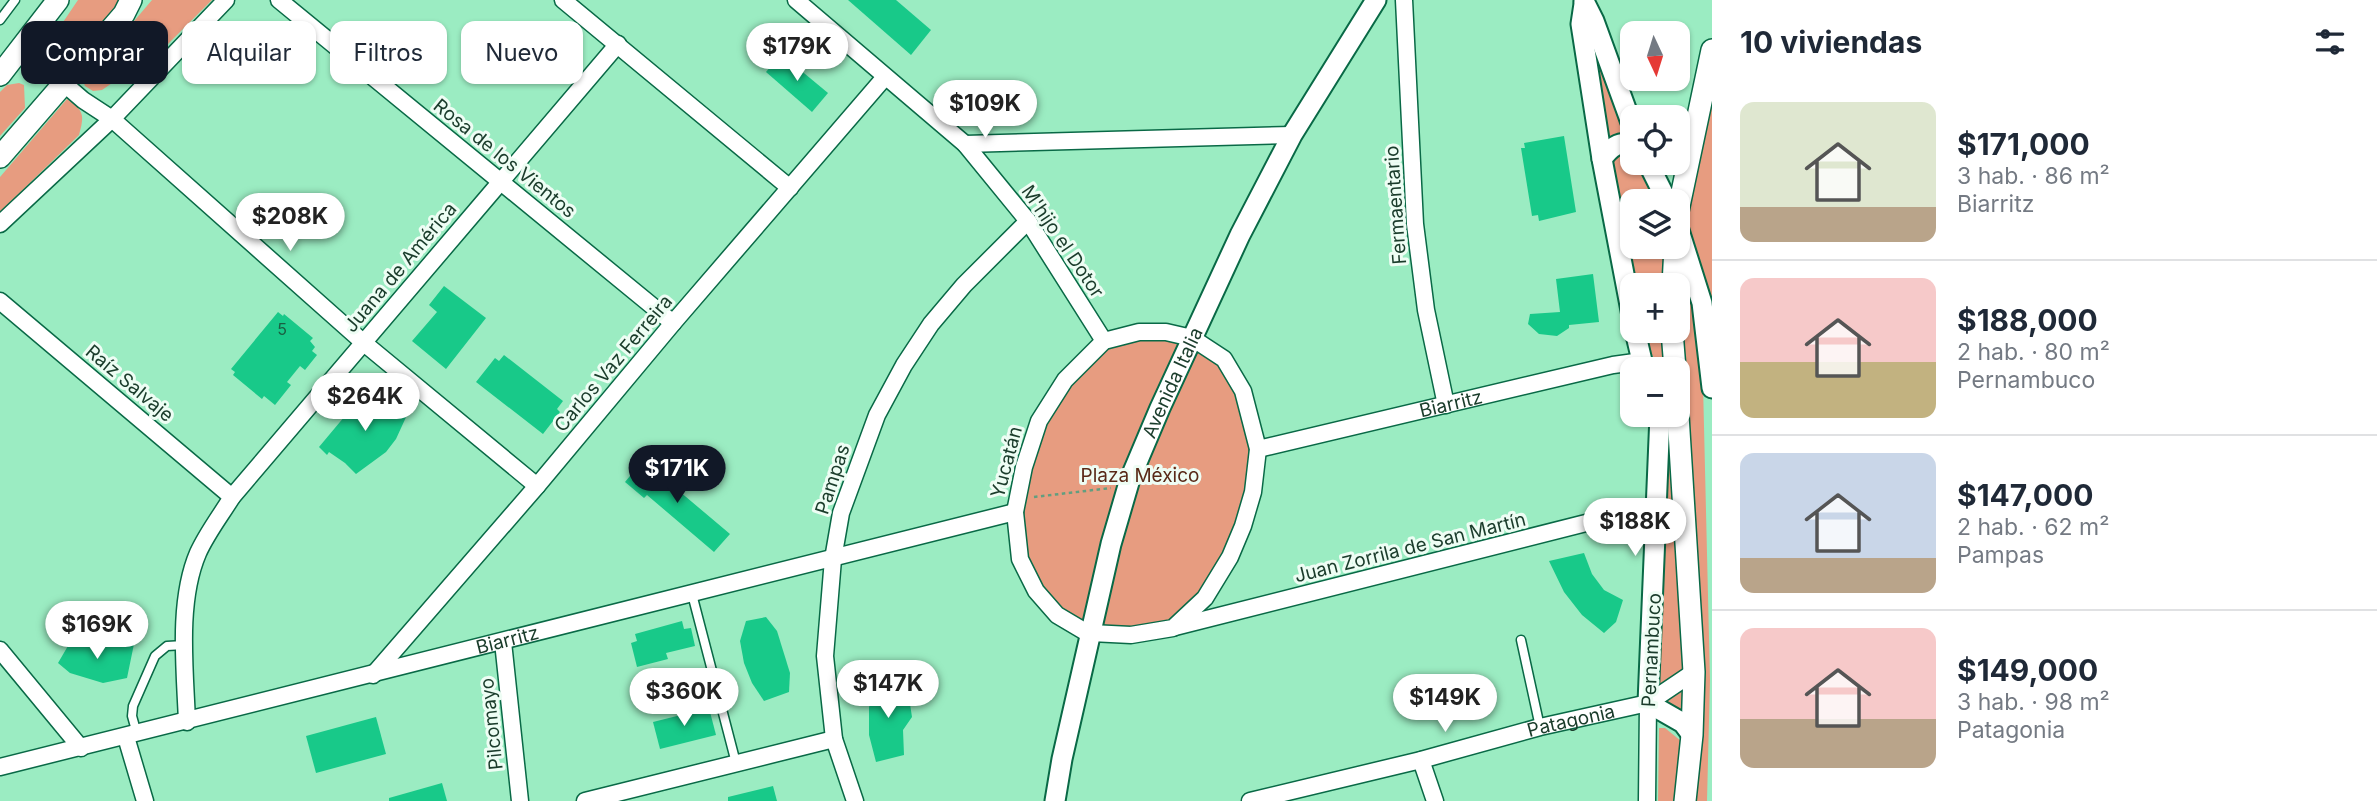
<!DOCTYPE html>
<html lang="es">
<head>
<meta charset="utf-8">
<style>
  body { margin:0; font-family:Inter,sans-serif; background:#f6f6f7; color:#1f2937; height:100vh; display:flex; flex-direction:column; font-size:26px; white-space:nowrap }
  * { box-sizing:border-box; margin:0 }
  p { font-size:23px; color:#747a83 }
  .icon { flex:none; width:38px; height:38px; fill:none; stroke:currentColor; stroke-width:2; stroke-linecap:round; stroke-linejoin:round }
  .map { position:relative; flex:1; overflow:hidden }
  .sheet { display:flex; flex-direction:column; background:#fff; width:665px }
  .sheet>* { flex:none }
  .banner { position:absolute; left:21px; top:21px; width:665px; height:63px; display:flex; gap:14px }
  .needle { width:46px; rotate:176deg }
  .fabs { position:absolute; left:1620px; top:21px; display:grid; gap:14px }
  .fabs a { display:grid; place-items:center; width:70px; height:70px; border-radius:14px; background:#fff; box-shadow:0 2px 5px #0004; font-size:35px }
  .price { position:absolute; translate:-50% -60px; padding:0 16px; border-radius:24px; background:#fff; color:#222; font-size:23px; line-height:46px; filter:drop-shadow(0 2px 4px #0008) }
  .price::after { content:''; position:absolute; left:50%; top:42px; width:21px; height:16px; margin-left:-10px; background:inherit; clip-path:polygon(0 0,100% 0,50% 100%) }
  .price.selected { background:#111827; color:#fff }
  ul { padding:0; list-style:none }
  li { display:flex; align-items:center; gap:21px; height:175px; padding:0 28px }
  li+li { border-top:2px solid #e0e1e3 }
  li span { display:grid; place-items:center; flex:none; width:196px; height:140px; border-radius:14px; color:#555 }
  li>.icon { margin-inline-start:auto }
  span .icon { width:84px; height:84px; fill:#fffc; stroke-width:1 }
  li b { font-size:30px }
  h2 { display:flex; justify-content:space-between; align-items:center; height:84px; padding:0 28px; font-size:30px }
  .pill { padding:0 24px; border-radius:14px; background:#fff; box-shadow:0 2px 5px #0004; font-size:24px; line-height:63px }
  .pill.selected { background:#111827; color:#fff }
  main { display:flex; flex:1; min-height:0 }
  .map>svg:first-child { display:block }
  .green { fill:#e79c80 }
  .building { fill:#18c989 }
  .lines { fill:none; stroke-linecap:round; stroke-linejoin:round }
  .service-casing { stroke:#096946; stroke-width:11 }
  .minor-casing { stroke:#096946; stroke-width:19 }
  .tertiary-casing { stroke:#096946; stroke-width:23 }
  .secondary-casing { stroke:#096946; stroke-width:24 }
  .path { stroke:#629e7f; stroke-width:2.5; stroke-dasharray:3.5 3.5; stroke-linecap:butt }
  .service { stroke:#fff; stroke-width:8 }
  .minor { stroke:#fff; stroke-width:16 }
  .tertiary { stroke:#fff; stroke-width:19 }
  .secondary { stroke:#fff; stroke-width:21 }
  .labels { text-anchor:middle; stroke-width:6; stroke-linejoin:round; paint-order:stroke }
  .number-label { font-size:16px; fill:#1a5f42 }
  .street-label { font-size:19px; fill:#1a3c2b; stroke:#eefdf4 }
  .park-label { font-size:19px; fill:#592917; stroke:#eefdf4 }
</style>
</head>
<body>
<main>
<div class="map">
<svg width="1712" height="801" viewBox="0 0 1712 801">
  <rect width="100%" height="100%" fill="#9becc2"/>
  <!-- green -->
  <g class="green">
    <path d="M78,0H119C108,21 91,56 64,55L55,46V34Z"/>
    <polygon points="152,0 212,0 146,66 118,79 102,90 93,91 85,86 83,81"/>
    <polygon points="1587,24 1608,89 1628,135 1608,140"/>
    <polygon points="19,83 24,85 25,108 0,136 0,92 7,85"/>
    <polygon points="1712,86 1712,302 1708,297 1685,216"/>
    <path d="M67,99C85,111 84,116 79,135L0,212V177Z"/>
    <polygon points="1618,152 1633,152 1633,163 1641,163 1659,201 1633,201 1633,247 1667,247 1664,285 1634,285 1612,163 1613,157"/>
    <polygon points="1680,253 1690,286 1697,323 1703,384 1710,680 1707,801 1693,801 1684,413 1678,285"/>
    <polygon points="1642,331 1665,331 1667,369 1661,369 1645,344"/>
    <polygon points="1166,332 1224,359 1258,449 1230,557 1173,628 1131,635 1057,615 1020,559 1024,467 1039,421 1104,341"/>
    <polygon points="1669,415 1684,674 1656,687"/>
    <polygon points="1687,685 1685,716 1658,701"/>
    <polygon points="1659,728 1665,728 1681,741 1677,801 1658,801"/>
  </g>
  <!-- building -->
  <g class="building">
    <polygon points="848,0 896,0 931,30 911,55"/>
    <polygon points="781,54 828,93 812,112 766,72"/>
    <polygon points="1564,136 1576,212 1539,221 1538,215 1532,216 1521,148 1525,148 1524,143"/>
    <polygon points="1593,274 1599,322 1569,325 1569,328 1557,336 1539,334 1528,324 1530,314 1560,312 1556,279"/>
    <polygon points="444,286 486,318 446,369 412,341 437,312 429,305"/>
    <polygon points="278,312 283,316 284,314 313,338 310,341 315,347 312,351 317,355 305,370 300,366 287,382 291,385 275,405 264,396 262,399 233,375 235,372 231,369"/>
    <polygon points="504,355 563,401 557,409 560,412 543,434 476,382 495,358 499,361"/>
    <polygon points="379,392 392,405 407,415 396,439 386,452 356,474 345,463 329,452 327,455 319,447 355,404 359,407"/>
    <polygon points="644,459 661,474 660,475 730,534 714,552 647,495 644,498 625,482"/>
    <polygon points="1584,553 1592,574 1604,590 1623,600 1616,622 1604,633 1582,615 1564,592 1549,561"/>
    <polygon points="766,617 777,631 790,673 789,692 764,701 752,683 744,663 740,641 746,621"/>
    <polygon points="682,621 684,629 691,628 695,646 666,653 668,659 637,667 631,643 637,641 635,634"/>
    <polygon points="72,639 114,646 134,644 127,678 103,683 70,673 58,663"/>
    <polygon points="902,678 901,695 910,704 912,717 903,730 904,755 876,762 869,735 869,707 880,679"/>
    <polygon points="709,708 716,735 660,749 653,722"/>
    <polygon points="376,717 386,754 316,773 306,736"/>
    <polygon points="442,783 447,801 389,801 389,798"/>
    <polygon points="773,786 777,801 728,801 728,797"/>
  </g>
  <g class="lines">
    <defs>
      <g id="service">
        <polyline points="0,20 15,0"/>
        <polyline points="692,594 736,763"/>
        <polyline points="1521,640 1540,727"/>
        <polyline points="137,734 132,716 133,706 155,656 167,646 184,645"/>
      </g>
      <g id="minor">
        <polyline points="279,0 673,323"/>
        <polyline points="563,0 790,188"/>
        <polyline points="796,0 965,144 1028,221 1104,341"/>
        <polyline points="1404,0 1415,224 1426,310 1446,405"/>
        <polyline points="22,47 83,100 112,119 364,343 537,486"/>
        <polyline points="965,144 1292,135"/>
        <polyline points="0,224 112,119 226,0"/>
        <polyline points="0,301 232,497"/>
        <polygon points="1139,332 1166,332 1192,338 1224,359 1243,391 1258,449 1253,492 1243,526 1230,557 1205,598 1173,628 1131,635 1091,633 1084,631 1057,615 1036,591 1020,559 1015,512 1024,467 1039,421 1065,380 1104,341"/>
        <path id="s1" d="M1258,449L1613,365L1642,361"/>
        <polyline points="1175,627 1657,505"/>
        <polyline points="503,642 520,801"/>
        <polyline points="0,650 81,748"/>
        <polyline points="373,675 537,486 673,323 885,77"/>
        <path d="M187,722C185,669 177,602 198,553C207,533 221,515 232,497L618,44"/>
        <polyline points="126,737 145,801"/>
        <polyline points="1421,760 1435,801"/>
        <path id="s2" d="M0,767L1015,512"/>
        <polyline points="585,801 834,739"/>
        <polyline points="855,801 834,739 825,656 833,559 841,513 877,415 904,365 931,324 964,285 1028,221"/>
        <path id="s3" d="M1250,801L1421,760L1540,727L1648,703L1694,672"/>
        <polyline points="1647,801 1648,703"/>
      </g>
      <g id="tertiary">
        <polyline points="1584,1 1594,21 1633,128"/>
        <polyline points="1584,4 1581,24 1602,159 1633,321"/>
        <path d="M1602,159C1610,148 1618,141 1633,144"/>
        <polyline points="1648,163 1667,201"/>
        <polyline points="1678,227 1702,303 1712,388"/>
        <polyline points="1635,331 1642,361 1647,369"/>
        <polyline points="1660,415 1648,703 1683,723 1692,735"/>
        <path id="s4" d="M1055,801L1062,759L1111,544L1130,479L1160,408L1240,235L1292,135L1376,0"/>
      </g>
      <g id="secondary">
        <polyline points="0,75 58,0"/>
        <polyline points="0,157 124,14 131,0"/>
        <polyline points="1678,211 1712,50"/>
        <polyline points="1673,285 1675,247"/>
        <polyline points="1672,331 1675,369"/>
        <polyline points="1678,415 1694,672 1692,735 1685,801"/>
      </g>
    </defs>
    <!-- service casing -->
    <use href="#service" class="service-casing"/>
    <!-- minor casing -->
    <use href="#minor" class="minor-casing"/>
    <!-- tertiary casing -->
    <use href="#tertiary" class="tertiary-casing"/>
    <!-- secondary casing -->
    <use href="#secondary" class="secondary-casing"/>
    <!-- path -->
    <polyline class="path" points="1034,497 1111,488"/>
    <!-- service -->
    <use href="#service" class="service"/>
    <!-- minor -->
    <use href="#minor" class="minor"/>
    <!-- tertiary -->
    <use href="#tertiary" class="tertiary"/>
    <!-- secondary -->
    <use href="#secondary" class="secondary"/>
  </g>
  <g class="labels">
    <!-- number labels -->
    <g class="number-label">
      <text x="282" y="335">5</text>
    </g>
    <!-- street labels -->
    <g class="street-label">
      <text transform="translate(505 158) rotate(39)" y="7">Rosa de los Vientos</text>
      <text transform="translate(1395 205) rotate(-94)" y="7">Fermaentario</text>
      <text transform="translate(1063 241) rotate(56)" y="7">M'hijo el Dotor</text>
      <text transform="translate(400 267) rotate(-50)" y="7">Juana de América</text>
      <text transform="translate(613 363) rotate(-50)" y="7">Carlos Vaz Ferreira</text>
      <text transform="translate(130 383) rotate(40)" y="7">Raíz Salvaje</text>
      <text dy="7" stroke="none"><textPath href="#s4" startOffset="436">Avenida Italia</textPath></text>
      <text dy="7" stroke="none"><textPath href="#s1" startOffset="198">Biarritz</textPath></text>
      <text transform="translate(1006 462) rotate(-75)" y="7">Yucatán</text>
      <text transform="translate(832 479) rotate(-72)" y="7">Pampas</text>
      <text transform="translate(1410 547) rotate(-14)" y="7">Juan Zorrila de San Martín</text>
      <text dy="7" stroke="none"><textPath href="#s2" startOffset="523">Biarritz</textPath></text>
      <text transform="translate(1651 650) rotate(-87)" y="7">Pernambuco</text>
      <text dy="7" stroke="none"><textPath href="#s3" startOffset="331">Patagonia</textPath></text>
      <text transform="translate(491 724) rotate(-96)" y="7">Pilcomayo</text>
    </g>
    <!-- park labels -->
    <g class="park-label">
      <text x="1140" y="482">Plaza México</text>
    </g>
  </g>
</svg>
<div class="fabs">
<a><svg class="needle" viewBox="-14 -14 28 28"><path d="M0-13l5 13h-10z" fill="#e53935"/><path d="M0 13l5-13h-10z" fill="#747a83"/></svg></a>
<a><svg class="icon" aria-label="locate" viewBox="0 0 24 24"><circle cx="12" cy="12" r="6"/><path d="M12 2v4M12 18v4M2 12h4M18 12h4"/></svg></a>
<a><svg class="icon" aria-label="layers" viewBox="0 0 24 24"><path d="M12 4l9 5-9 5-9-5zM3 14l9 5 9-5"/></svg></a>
<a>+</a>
<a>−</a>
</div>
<b class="price" style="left:797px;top:83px">$179K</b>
<b class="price" style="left:985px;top:140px">$109K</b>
<b class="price" style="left:290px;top:253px">$208K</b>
<b class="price" style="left:365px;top:433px">$264K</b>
<b class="price selected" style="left:677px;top:505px">$171K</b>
<b class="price" style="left:1635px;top:558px">$188K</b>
<b class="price" style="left:97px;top:661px">$169K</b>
<b class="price" style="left:888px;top:720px">$147K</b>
<b class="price" style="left:684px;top:728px">$360K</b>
<b class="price" style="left:1445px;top:734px">$149K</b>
<div class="banner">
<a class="pill selected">Comprar</a>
<a class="pill">Alquilar</a>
<a class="pill">Filtros</a>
<a class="pill">Nuevo</a>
</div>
</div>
<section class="sheet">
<h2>10 viviendas<svg class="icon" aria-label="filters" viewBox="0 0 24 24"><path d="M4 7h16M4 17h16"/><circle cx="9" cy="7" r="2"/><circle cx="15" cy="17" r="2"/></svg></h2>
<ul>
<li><span style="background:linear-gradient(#dfe7d0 75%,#b9a48a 0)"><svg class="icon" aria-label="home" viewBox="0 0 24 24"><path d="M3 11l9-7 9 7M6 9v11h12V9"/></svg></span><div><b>$171,000</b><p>3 hab. · 86 m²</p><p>Biarritz</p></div></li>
<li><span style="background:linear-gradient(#f6c9c9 60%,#c2b280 0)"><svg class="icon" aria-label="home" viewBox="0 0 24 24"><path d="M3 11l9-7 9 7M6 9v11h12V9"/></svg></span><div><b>$188,000</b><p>2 hab. · 80 m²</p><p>Pernambuco</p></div></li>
<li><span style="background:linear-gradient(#c9d6e8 75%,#b9a48a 0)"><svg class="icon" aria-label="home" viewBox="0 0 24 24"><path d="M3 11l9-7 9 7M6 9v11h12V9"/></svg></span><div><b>$147,000</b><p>2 hab. · 62 m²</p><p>Pampas</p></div></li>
<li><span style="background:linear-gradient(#f6c9c9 65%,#b9a48a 0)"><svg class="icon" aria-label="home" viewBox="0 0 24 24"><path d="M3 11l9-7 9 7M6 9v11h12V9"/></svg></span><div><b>$149,000</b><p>3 hab. · 98 m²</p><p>Patagonia</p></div></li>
</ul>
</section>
</main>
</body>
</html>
